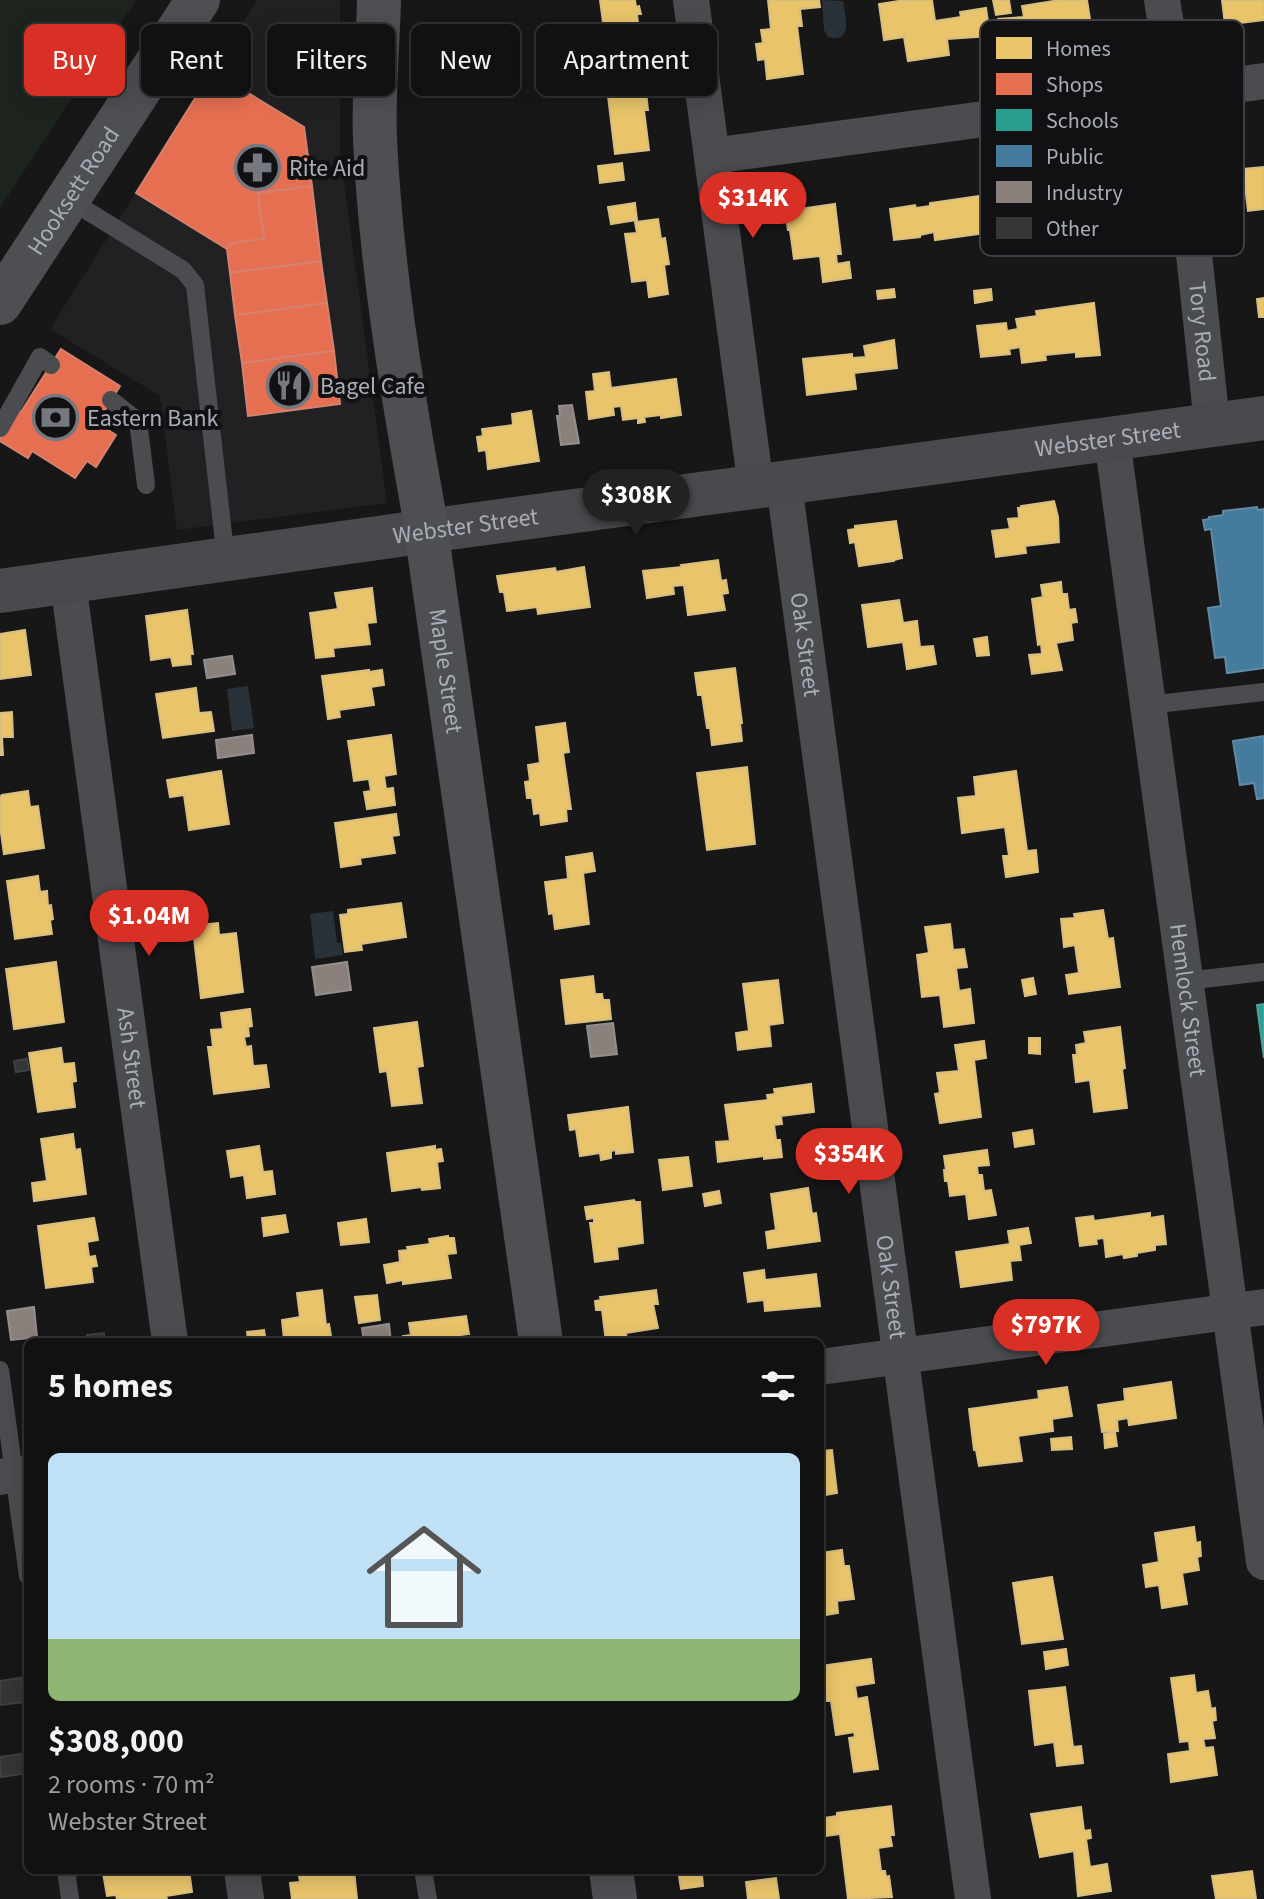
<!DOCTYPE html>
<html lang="en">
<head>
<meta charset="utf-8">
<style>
  body { margin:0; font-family:"Source Sans 3",sans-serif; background:#1e1f1f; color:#f1f3f6; height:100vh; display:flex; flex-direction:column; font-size:30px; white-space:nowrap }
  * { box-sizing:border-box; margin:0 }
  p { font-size:26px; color:#9c9d9f }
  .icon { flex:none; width:44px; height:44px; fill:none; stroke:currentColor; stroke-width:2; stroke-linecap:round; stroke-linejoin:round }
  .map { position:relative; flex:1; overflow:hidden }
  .details { position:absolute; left:24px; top:1338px; width:800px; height:536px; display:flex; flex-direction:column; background:#111; border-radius:12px; box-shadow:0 4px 20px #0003,0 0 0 2px #303131 }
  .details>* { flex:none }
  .top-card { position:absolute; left:24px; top:24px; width:800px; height:72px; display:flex; gap:16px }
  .price { position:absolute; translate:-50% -68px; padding:0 18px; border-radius:28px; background:#d93025; color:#fff; font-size:26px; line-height:52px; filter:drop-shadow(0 2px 4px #0008) }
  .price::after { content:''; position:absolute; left:50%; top:48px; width:24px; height:18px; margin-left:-12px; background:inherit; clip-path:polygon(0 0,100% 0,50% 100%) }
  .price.on { background:#222; color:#fff }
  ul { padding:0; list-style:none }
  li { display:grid; align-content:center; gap:16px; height:424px; padding:0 24px }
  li+li { border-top:2px solid #303131 }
  li span { display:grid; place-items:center; height:248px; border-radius:12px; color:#555 }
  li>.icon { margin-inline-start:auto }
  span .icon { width:144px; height:144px; fill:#fffc; stroke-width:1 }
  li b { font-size:34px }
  h2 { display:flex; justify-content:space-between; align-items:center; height:96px; padding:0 24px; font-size:34px }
  .chip { padding:0 28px; border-radius:12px; background:#111; box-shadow:0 4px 20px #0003,0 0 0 2px #303131; font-size:28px; line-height:72px }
  .chip.on { background:#d93025; color:#fff }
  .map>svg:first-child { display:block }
  .built { fill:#212123 }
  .green { fill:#1d241e }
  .water { fill:#2a3239 }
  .homes { fill:#e9c46a; stroke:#d6bd81; stroke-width:2 }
  .shops { fill:#e76f51; stroke:#d48270; stroke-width:2 }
  .schools { fill:#2a9d8f; stroke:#50a29b; stroke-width:2 }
  .public { fill:#457b9d; stroke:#638aa5; stroke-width:2 }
  .industry { fill:#8a817c; stroke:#938e8e; stroke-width:2 }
  .building { fill:#353536; stroke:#3f4043; stroke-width:2 }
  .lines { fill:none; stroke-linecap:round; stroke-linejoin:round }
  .lane { stroke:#4b4c50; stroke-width:18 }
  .street { stroke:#4b4c50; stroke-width:36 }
  .secondary { stroke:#4a4a4e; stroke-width:44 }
  .primary { stroke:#4d4f52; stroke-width:44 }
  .labels { text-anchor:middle; stroke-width:8; stroke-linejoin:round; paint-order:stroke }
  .poi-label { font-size:24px; fill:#a8adb8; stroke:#111113; text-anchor:start }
  .street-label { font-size:24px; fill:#a8adb8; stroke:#111113 }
  .key { fill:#111113; stroke:#3e4045; stroke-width:2 }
  .key-label { font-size:22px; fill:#a8adb8 }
</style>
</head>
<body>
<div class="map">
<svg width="1264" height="1899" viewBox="0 0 1264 1899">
  <rect width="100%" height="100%" fill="#171717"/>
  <!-- built -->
  <polygon class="built" points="257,0 340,0 340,152 387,503 177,530 160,396 50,329"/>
  <!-- green -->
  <polygon class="green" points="0,0 136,0 0,208"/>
  <!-- water -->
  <g class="water">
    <path d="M822,0L843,1C845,17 854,43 828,37L824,30Z"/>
    <polygon points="248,686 254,728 232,731 227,689"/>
    <polygon points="333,911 337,943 341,943 343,955 315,959 310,914"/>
  </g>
  <!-- homes -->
  <g class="homes">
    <polygon points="600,0 635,0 636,7 639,6 641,14 637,14 639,32 605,37"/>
    <polygon points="768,0 819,0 820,7 800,9 802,26 797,26 803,74 767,79 765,59 758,60 756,44 763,43 761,30 771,29"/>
    <polygon points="905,0 932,0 935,21 961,17 960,12 986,8 990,36 947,39 949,55 908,61 904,37 884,40 879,4"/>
    <polygon points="993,0 1009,0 1011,13 996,15"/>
    <polygon points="1060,0 1087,0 1092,32 1069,36 1070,42 1058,44 1057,38 1002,47 998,19 1024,17 1022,6"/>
    <polygon points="1222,0 1264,0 1264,20 1225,25"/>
    <polygon points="646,91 648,110 644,110 649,150 615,154 608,96"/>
    <polygon points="622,163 624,180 600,183 598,166"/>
    <polygon points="1264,167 1264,209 1248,211 1243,169"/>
    <polygon points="980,196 986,233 935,240 934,232 920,235 920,237 894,240 890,209 915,205 916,208 930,206 930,203"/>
    <polygon points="635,203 637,220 611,224 608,207"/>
    <polygon points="835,204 841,254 836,254 837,264 849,262 851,278 823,282 820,256 794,259 790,230 788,230 785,211"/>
    <polygon points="658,219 661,239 665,238 669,264 664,265 668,294 649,297 647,280 632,282 625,234 637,233 635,222"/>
    <polygon points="894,289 895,297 878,299 877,291"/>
    <polygon points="991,289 992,300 975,303 974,291"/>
    <polygon points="1264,298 1264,317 1259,317 1257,299"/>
    <polygon points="1094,303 1100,355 1076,357 1076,352 1045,355 1046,360 1022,363 1020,347 1009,349 1010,354 981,357 977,326 1006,323 1007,331 1018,329 1016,319 1037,316 1036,311"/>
    <polygon points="894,340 897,368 854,373 856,389 807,395 803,359 852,354 852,358 866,357 864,346"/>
    <polygon points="609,372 611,388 676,379 681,415 661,418 661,415 644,417 645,422 638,423 638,418 623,420 621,406 613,407 614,415 589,419 586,392 595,391 593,374"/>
    <polygon points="531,411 539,461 488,469 486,450 479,451 477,437 483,436 482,429 513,425 512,414"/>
    <polygon points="1054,501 1058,517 1059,542 1025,546 1026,553 996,557 992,531 1010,529 1008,519 1019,518 1018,508 1021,508 1021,506"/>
    <polygon points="896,521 902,558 894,560 894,561 859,566 855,542 850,543 848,530 855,529 855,526"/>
    <polygon points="718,560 721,581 726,580 728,593 722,594 725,610 688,615 684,585 673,586 674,594 647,598 643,571 682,567 681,565"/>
    <polygon points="584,567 590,607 538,614 537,607 507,611 504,592 500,592 497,576 555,568 556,572"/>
    <polygon points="1061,582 1062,594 1067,594 1069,610 1075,609 1077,622 1071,623 1073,640 1056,643 1062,670 1032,674 1029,655 1042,654 1041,644 1038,645 1032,599 1043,597 1041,585"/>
    <polygon points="372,588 376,622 367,623 370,644 333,648 334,656 316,658 310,613 338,609 335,593"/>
    <polygon points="899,600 903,623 917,621 920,647 933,646 936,664 907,669 903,642 868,647 862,605"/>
    <polygon points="187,610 193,654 190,654 191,664 173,666 171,657 151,660 146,616"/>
    <polygon points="25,630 31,675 0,679 0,634"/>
    <polygon points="987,637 989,655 977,656 974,639"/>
    <polygon points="735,668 742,723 740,723 742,741 712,745 710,728 707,728 702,695 698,695 695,673"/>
    <polygon points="369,670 369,672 382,670 384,685 371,687 374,705 339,710 340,717 328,719 322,676"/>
    <polygon points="196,688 199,713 211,712 214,731 163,738 156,694"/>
    <polygon points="12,712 13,737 2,737 3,755 0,755 0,713"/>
    <polygon points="565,723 569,752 563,753 571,809 566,809 567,821 541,825 540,813 534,814 532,798 527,798 525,782 530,781 528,765 540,763 536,727"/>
    <polygon points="391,735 396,774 384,776 386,789 393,788 395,805 367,809 364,792 371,791 369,779 354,781 348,741"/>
    <polygon points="747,767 755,844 707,850 697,773"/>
    <polygon points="221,771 229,824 189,830 184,795 170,797 167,780"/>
    <polygon points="1016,771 1027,851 1036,850 1038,872 1006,877 1003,856 1009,856 1005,827 962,833 958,798 976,796 974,777"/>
    <polygon points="28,791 30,807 38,806 44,848 4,854 0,826 0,797 2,795"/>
    <polygon points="396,814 399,835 392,836 395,853 360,858 361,864 341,867 335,823"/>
    <polygon points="592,853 595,871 583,873 589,924 555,929 553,913 549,914 545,882 568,879 566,857"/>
    <polygon points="38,876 40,892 47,891 48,906 51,905 53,919 50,920 52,934 15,939 7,881"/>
    <polygon points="401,903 406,937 361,944 362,950 345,952 340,915 348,914 348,910"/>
    <polygon points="1103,910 1108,939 1113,938 1120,987 1069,994 1066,975 1079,973 1075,945 1064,947 1061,919 1075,918 1074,914"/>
    <polygon points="218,923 219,935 236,933 243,992 201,998 194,938 201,937 200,925"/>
    <polygon points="950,924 953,950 964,949 967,967 956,968 959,991 970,989 974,1023 944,1027 940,995 922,997 917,955 929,953 925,927"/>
    <polygon points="56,962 64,1022 14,1029 6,969"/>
    <polygon points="593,976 595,994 602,994 603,1000 609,1000 611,1019 566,1024 561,980"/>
    <polygon points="1033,978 1036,994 1025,996 1022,980"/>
    <polygon points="778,980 783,1023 769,1025 771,1046 738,1050 736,1033 749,1031 743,984"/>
    <polygon points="250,1009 252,1026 248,1027 249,1036 244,1037 246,1047 251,1046 253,1066 266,1065 269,1087 214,1094 208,1047 213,1047 211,1030 223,1029 221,1013"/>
    <polygon points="417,1022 423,1066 417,1067 422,1103 392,1106 387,1071 380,1072 374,1028"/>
    <polygon points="1120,1027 1125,1068 1122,1069 1127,1108 1094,1112 1090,1080 1076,1082 1073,1055 1077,1055 1076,1045 1086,1043 1084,1032"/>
    <polygon points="1029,1038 1040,1038 1040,1054 1029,1053"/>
    <polygon points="984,1041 986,1058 974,1060 981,1117 940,1123 935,1094 940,1093 937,1073 959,1071 955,1045"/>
    <polygon points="61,1048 63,1064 74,1063 76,1081 72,1082 75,1107 38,1112 29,1053"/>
    <polygon points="811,1084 814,1112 781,1116 782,1124 774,1125 776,1140 780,1140 782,1157 764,1159 764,1156 718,1162 716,1142 730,1141 725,1105 768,1100 767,1095 775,1094 774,1089"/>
    <polygon points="628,1107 633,1152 616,1154 616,1150 611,1151 611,1158 601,1160 600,1153 580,1156 576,1129 570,1130 568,1115"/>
    <polygon points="1032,1130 1034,1144 1015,1147 1013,1133"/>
    <polygon points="73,1134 75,1150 80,1149 86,1194 34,1201 32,1183 47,1181 41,1139"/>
    <polygon points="259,1146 263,1172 272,1171 275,1194 247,1198 244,1175 231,1177 227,1151"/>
    <polygon points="435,1146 435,1150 441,1149 443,1161 437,1162 440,1188 422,1190 421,1187 392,1191 387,1153"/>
    <polygon points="987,1150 989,1165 977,1166 978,1175 982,1175 984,1191 991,1190 996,1215 969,1219 966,1194 950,1196 948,1181 945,1181 944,1170 946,1170 944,1156"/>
    <polygon points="688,1157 692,1186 663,1190 659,1160"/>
    <polygon points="808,1188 812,1214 816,1213 820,1241 768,1248 766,1232 776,1230 771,1194"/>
    <polygon points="719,1191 721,1203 705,1206 703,1194"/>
    <polygon points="634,1200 635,1202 640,1202 643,1243 617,1247 618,1259 595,1262 590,1223 594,1223 594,1218 587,1219 585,1207"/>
    <polygon points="1150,1213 1150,1218 1163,1216 1166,1244 1155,1245 1155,1250 1137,1253 1137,1256 1124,1258 1123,1254 1106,1257 1104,1238 1096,1239 1097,1244 1080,1246 1076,1218 1093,1216 1094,1221"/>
    <polygon points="285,1215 288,1232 264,1236 262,1218"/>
    <polygon points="94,1218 98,1240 87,1242 89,1257 95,1256 97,1266 91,1267 93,1282 46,1288 38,1226"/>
    <polygon points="366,1219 369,1242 341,1245 338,1223"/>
    <polygon points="1028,1228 1031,1243 1019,1245 1021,1260 1010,1261 1012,1280 961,1287 956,1252 1010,1244 1008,1231"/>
    <polygon points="448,1236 448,1238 454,1238 456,1253 447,1254 451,1278 403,1284 403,1280 387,1283 384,1265 400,1262 399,1251 408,1250 407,1247 430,1244 429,1239"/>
    <polygon points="764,1270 765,1280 816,1274 820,1306 765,1311 764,1300 748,1302 744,1273"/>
    <polygon points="322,1290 326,1325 329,1324 332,1342 266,1342 284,1340 282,1320 300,1317 297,1293"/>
    <polygon points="656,1290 658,1304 653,1304 658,1328 626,1333 627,1342 606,1342 602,1310 596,1310 595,1301 601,1300 600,1297"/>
    <polygon points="377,1295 380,1320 359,1323 355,1297"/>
    <polygon points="466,1316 469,1334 461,1335 462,1342 404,1342 403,1336 411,1335 409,1323"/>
    <polygon points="264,1330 266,1342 248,1342 247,1332"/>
    <polygon points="1171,1382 1176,1418 1129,1425 1128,1418 1117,1420 1118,1431 1102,1432 1098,1405 1125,1401 1124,1389"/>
    <polygon points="1067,1387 1072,1416 1052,1419 1053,1431 1018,1436 1022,1461 979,1466 976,1450 974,1450 969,1409 1039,1399 1038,1391"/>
    <polygon points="1115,1432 1117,1446 1105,1448 1104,1434"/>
    <polygon points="1071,1437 1072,1449 1052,1450 1051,1439"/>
    <polygon points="832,1450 837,1493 820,1496 820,1451"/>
    <polygon points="1194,1527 1196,1543 1200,1542 1201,1556 1197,1557 1199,1570 1182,1573 1187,1604 1162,1608 1159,1585 1146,1587 1143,1565 1159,1562 1155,1533"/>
    <polygon points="842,1550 844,1566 849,1566 854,1599 837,1601 838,1613 820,1616 820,1553"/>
    <polygon points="1052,1577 1063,1639 1022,1644 1013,1583"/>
    <polygon points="1066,1649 1068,1665 1046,1669 1044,1652"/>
    <polygon points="871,1659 874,1683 855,1686 857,1699 867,1697 878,1769 854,1772 849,1738 855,1737 854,1732 836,1735 831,1701 827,1701 824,1685 820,1686 820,1666"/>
    <polygon points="1194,1675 1196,1693 1208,1691 1211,1709 1215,1708 1216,1720 1212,1721 1215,1738 1203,1739 1205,1748 1213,1747 1217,1775 1171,1782 1168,1754 1190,1751 1189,1741 1180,1742 1171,1678"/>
    <polygon points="1065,1687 1073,1747 1081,1746 1083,1763 1057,1766 1054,1742 1035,1745 1029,1691"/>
    <polygon points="891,1806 894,1835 890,1835 892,1846 878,1848 881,1871 885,1871 886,1877 889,1876 892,1897 848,1899 840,1834 825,1836 823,1818 837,1816 837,1813"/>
    <polygon points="1081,1807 1084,1831 1090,1830 1091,1838 1086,1839 1090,1867 1107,1864 1111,1891 1078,1896 1074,1851 1040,1857 1031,1814"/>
    <polygon points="113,1870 189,1870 192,1892 166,1896 167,1899 117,1899 116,1895 107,1896 103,1873"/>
    <polygon points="298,1870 354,1870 357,1899 292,1899 290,1883 300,1882"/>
    <polygon points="678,1870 734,1870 702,1875 703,1886 681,1889"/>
    <polygon points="1252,1871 1256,1899 1216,1899 1212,1876"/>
    <polygon points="776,1878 779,1899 748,1899 746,1882"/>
  </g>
  <!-- shops -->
  <g class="shops">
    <polygon points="212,71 304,127 312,186 258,193 264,239 233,243 227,249 136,193"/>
    <polygon points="312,186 321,261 230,273 227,249 233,243 264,239 258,193"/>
    <polygon points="321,261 327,303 235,315 230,273"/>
    <polygon points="327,303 334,351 242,363 235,315"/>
    <polygon points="61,349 120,386 97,423 116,435 96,467 87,461 75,478 32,451 28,458 0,441 0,437 17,410 21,412"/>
    <polygon points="334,351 340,404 248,416 242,363"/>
  </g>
  <!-- schools -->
  <polygon class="schools" points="1264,1004 1264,1058 1257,1005"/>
  <!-- public -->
  <g class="public">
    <polygon points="1257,507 1258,510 1264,509 1264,668 1227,673 1225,657 1215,658 1208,608 1221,606 1211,529 1205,530 1203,520 1209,519 1209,517 1223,515 1223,511"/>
    <polygon points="1264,736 1264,798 1257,799 1254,783 1240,785 1233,741"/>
  </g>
  <!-- industry -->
  <g class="industry">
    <polygon points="572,405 579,443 561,445 557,416 560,416 559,406"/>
    <polygon points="232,656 235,674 207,678 204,660"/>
    <polygon points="252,735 254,753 218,758 216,740"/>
    <polygon points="347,962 351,990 316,995 312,967"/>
    <polygon points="613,1023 617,1054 591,1057 587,1026"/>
    <polygon points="34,1307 37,1337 11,1340 7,1311"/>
    <polygon points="389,1324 391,1342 364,1342 362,1328"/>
  </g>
  <!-- building -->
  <g class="building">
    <polygon points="27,1059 29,1070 16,1072 14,1061"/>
    <polygon points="104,1333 105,1342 87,1342 87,1335"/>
    <polygon points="21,1678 25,1702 0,1705 0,1681"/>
    <polygon points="28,1753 28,1773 1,1777 0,1757"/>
  </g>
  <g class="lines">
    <!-- lane -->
    <g class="lane">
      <polyline points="68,199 183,270 195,285 226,560"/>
      <polyline points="111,400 138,421 146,485"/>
      <polyline points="0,428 40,357 51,365"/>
      <polyline points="1148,705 1264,692"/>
      <polyline points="1186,981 1264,972"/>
      <polyline points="0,1370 28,1576"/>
      <polyline points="66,1870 70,1899"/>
      <polyline points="423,1870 428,1899"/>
    </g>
    <!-- street -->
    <g class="street">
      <polyline points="691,0 756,487"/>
      <path id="s1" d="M1162,0L1177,93L1212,424"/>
      <polyline points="712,156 1264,81"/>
      <path id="s2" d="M1112,439L1264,1562"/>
      <path id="s3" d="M784,484L973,1899"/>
      <path id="s4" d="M68,582L170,1342"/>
      <polyline points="820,1367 1264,1307"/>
      <polyline points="0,1477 28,1473"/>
      <polyline points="242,1870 246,1899"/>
    </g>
    <!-- secondary -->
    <path class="secondary" id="s5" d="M0,591L449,528L1264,418"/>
    <!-- primary -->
    <g class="primary">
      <path id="s6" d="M379,0C378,47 373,93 375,140C381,264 401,386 423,508L541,1342"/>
      <path id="s7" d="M0,303L198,0"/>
      <polyline points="611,1870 615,1899"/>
    </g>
  </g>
  <!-- icons -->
  <defs>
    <symbol id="pharmacy-ring" viewBox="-11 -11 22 22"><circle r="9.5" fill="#111113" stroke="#757880" stroke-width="1.5"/><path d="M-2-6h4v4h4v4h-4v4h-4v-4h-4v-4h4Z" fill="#757880"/></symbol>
    <symbol id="restaurant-ring" viewBox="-11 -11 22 22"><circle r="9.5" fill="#111113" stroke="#757880" stroke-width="1.5"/><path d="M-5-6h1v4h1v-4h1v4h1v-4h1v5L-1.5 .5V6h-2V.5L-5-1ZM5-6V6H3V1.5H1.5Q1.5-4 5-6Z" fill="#757880"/></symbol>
    <symbol id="bank-ring" viewBox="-11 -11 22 22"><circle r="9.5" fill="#111113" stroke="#757880" stroke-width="1.5"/><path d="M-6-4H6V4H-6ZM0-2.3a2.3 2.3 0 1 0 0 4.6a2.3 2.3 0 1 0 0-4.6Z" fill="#757880"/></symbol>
  </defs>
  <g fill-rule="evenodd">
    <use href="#pharmacy-ring" x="232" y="142" width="51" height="51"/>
    <use href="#restaurant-ring" x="264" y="360" width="51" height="51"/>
    <use href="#bank-ring" x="30" y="392" width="51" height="51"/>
  </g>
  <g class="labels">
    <!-- poi labels -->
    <g class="poi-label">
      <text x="289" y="176">Rite Aid</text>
      <text x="320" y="394">Bagel Cafe</text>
      <text x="87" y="426">Eastern Bank</text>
    </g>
    <!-- street labels -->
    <g class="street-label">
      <text dy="8" stroke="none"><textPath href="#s7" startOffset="134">Hooksett Road</textPath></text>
      <text dy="8" stroke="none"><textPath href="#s1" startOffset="334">Tory Road</textPath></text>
      <text dy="8" stroke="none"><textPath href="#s5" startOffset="1118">Webster Street</textPath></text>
      <text dy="8" stroke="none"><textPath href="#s5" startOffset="470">Webster Street</textPath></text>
      <text dy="8" stroke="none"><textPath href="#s3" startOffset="162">Oak Street</textPath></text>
      <text dy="8" stroke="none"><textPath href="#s6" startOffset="676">Maple Street</textPath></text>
      <text dy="8" stroke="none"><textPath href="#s2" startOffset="566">Hemlock Street</textPath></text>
      <text dy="8" stroke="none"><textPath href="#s4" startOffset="480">Ash Street</textPath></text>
      <text dy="8" stroke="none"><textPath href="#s3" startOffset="810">Oak Street</textPath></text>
    </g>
  </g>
  <!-- legend -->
  <rect x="980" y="20" width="264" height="236" rx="12" class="key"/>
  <rect x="996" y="37" width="36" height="22" fill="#e9c46a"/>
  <rect x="996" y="73" width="36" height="22" fill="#e76f51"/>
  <rect x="996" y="109" width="36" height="22" fill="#2a9d8f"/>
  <rect x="996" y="145" width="36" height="22" fill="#457b9d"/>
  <rect x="996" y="181" width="36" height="22" fill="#8a817c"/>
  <rect x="996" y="217" width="36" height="22" fill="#353536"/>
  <g class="key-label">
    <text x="1046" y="56">Homes</text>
    <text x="1046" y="92">Shops</text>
    <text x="1046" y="128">Schools</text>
    <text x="1046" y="164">Public</text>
    <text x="1046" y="200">Industry</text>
    <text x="1046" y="236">Other</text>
  </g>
</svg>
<b class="price" style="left:753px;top:240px">$314K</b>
<b class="price on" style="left:636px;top:537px">$308K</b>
<b class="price" style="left:149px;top:958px">$1.04M</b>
<b class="price" style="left:849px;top:1196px">$354K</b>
<b class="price" style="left:1046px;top:1367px">$797K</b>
<div class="top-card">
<a class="chip on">Buy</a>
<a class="chip">Rent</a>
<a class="chip">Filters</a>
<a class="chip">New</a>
<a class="chip">Apartment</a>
</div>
<section class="details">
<h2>5 homes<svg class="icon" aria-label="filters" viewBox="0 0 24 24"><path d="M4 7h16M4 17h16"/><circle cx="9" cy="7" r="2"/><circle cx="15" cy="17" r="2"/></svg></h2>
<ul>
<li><span style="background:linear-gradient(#bfe0f5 75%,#8fb573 0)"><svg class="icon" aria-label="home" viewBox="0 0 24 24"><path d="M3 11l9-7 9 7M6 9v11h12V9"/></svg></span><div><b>$308,000</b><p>2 rooms · 70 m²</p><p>Webster Street</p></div></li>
</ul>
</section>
</div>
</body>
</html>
